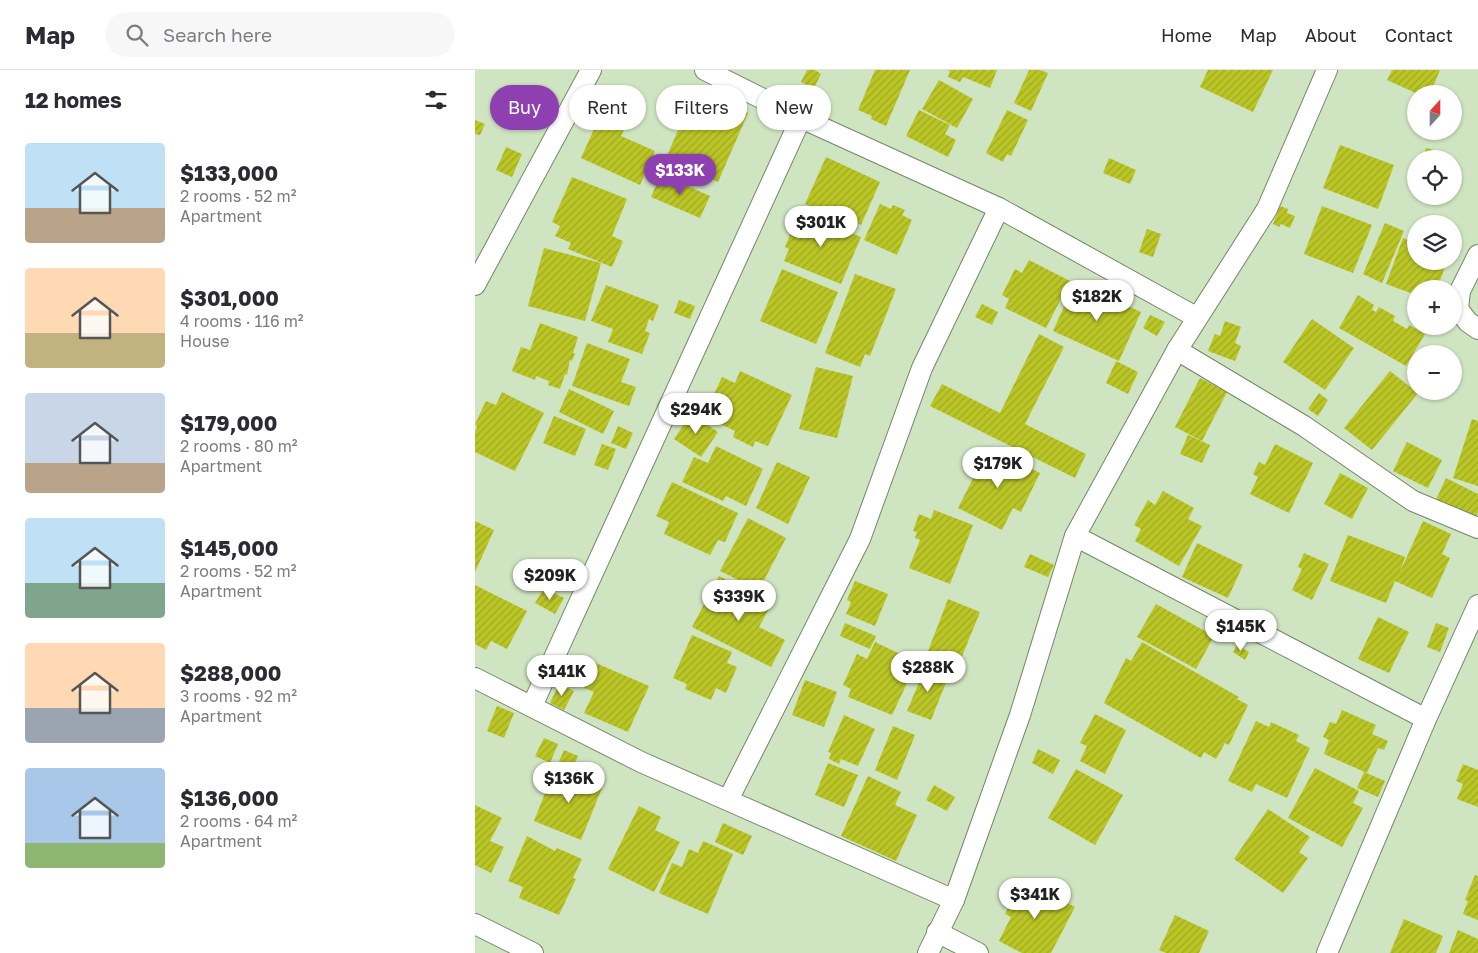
<!DOCTYPE html>
<html lang="en">
<head>
<meta charset="utf-8">
<style>
  body { margin:0; font-family:"Golos Text",sans-serif; background:#f7f7f7; color:#2b2b33; height:100vh; display:flex; flex-direction:column; font-size:19px; white-space:nowrap }
  * { box-sizing:border-box; margin:0 }
  p { font-size:16px; color:#7c7c81 }
  .icon { flex:none; width:28px; height:28px; fill:none; stroke:currentColor; stroke-width:2; stroke-linecap:round; stroke-linejoin:round }
  .map { position:relative; flex:1; overflow:hidden }
  .panel { display:flex; flex-direction:column; background:#fff; width:475px }
  .panel>* { flex:none }
  .guide { position:absolute; left:15px; top:15px; width:475px; height:45px; display:flex; gap:10px }
  .needle { width:32px; rotate:21deg }
  .buttons { position:absolute; left:932px; top:15px; display:grid; gap:10px }
  .buttons a { display:grid; place-items:center; width:55px; height:55px; border-radius:50%; background:#fff; box-shadow:0 1px 4px #0004; font-size:25px }
  .price { position:absolute; translate:-50% -42px; padding:0 11px; border-radius:18px; background:#fff; color:#222; font-size:16px; line-height:32px; filter:drop-shadow(0 1px 2px #0008) }
  .price::after { content:''; position:absolute; left:50%; top:30px; width:15px; height:11px; margin-left:-8px; background:inherit; clip-path:polygon(0 0,100% 0,50% 100%) }
  .price.selected { background:#8e40b1; color:#fff }
  ul { padding:0; list-style:none }
  li { display:flex; align-items:center; gap:15px; height:125px; padding:0 25px }
  li span { display:grid; place-items:center; flex:none; width:140px; height:100px; border-radius:5px; color:#555 }
  li>.icon { margin-inline-start:auto }
  span .icon { width:60px; height:60px; fill:#fffc; stroke-width:1 }
  li b { font-size:21px }
  h2 { display:flex; justify-content:space-between; align-items:center; height:60px; padding:0 25px; font-size:21px }
  .tag { padding:0 18px; border-radius:22px; background:#fff; box-shadow:0 1px 4px #0004; font-size:18px; line-height:45px }
  .tag.selected { background:#8e40b1; color:#fff }
  header { display:flex; align-items:center; gap:30px; box-sizing:border-box; height:70px; padding:0 25px; background:#fff; border-bottom:1px solid #e1e1e2 }
  header strong { font-size:24px }
  nav { display:flex; gap:28px; margin-inline-start:auto; font-size:18px }
  .search { width:350px; height:45px; background:#f7f7f7; display:flex; align-items:center; gap:12px; box-sizing:border-box; padding:0 18px; border-radius:28px; color:#7c7c81; font-size:19px }
  main { display:flex; flex:1; min-height:0 }
  .map>svg:first-child { display:block }
  .building { fill:url(#building-hatch) }
  .lines { fill:none; stroke-linecap:round; stroke-linejoin:round }
  .minor-casing { stroke:#738766; stroke-width:22 }
  .minor { stroke:#fff; stroke-width:20 }
</style>
</head>
<body>
<header>
<strong>Map</strong>
<div class="search"><svg class="icon" aria-label="search" viewBox="0 0 24 24"><circle cx="10" cy="10" r="6"/><path d="M15 15l6 6"/></svg>Search here</div>
<nav><a>Home</a><a>Map</a><a>About</a><a>Contact</a></nav>
</header>
<main>
<section class="panel">
<h2>12 homes<svg class="icon" aria-label="filters" viewBox="0 0 24 24"><path d="M4 7h16M4 17h16"/><circle cx="9" cy="7" r="2"/><circle cx="15" cy="17" r="2"/></svg></h2>
<ul>
<li><span style="background:linear-gradient(#bfe0f5 65%,#b9a48a 0)"><svg class="icon" aria-label="home" viewBox="0 0 24 24"><path d="M3 11l9-7 9 7M6 9v11h12V9"/></svg></span><div><b>$133,000</b><p>2 rooms · 52 m²</p><p>Apartment</p></div></li>
<li><span style="background:linear-gradient(#ffd9b3 65%,#c2b280 0)"><svg class="icon" aria-label="home" viewBox="0 0 24 24"><path d="M3 11l9-7 9 7M6 9v11h12V9"/></svg></span><div><b>$301,000</b><p>4 rooms · 116 m²</p><p>House</p></div></li>
<li><span style="background:linear-gradient(#c9d6e8 70%,#b9a48a 0)"><svg class="icon" aria-label="home" viewBox="0 0 24 24"><path d="M3 11l9-7 9 7M6 9v11h12V9"/></svg></span><div><b>$179,000</b><p>2 rooms · 80 m²</p><p>Apartment</p></div></li>
<li><span style="background:linear-gradient(#bfe0f5 65%,#7fa58c 0)"><svg class="icon" aria-label="home" viewBox="0 0 24 24"><path d="M3 11l9-7 9 7M6 9v11h12V9"/></svg></span><div><b>$145,000</b><p>2 rooms · 52 m²</p><p>Apartment</p></div></li>
<li><span style="background:linear-gradient(#ffd9b3 65%,#9aa5b1 0)"><svg class="icon" aria-label="home" viewBox="0 0 24 24"><path d="M3 11l9-7 9 7M6 9v11h12V9"/></svg></span><div><b>$288,000</b><p>3 rooms · 92 m²</p><p>Apartment</p></div></li>
<li><span style="background:linear-gradient(#a9c7e8 75%,#8fb573 0)"><svg class="icon" aria-label="home" viewBox="0 0 24 24"><path d="M3 11l9-7 9 7M6 9v11h12V9"/></svg></span><div><b>$136,000</b><p>2 rooms · 64 m²</p><p>Apartment</p></div></li>
</ul>
</section>
<div class="map">
<svg width="1003" height="883" viewBox="0 0 1003 883">
  <defs>
    <pattern id="building-hatch" width="6" height="6" patternUnits="userSpaceOnUse" patternTransform="scale(1.25)"><rect width="6" height="6" fill="#bac526"/><path d="M-1 1l2-2M0 6l6-6M5 7l2-2" fill="none" stroke="#9fa921"/></pattern>
  </defs>
  <rect width="100%" height="100%" fill="#cfe5c1"/>
  <!-- building -->
  <g class="building">
    <polygon points="332,0 340,0 346,4 339,18 326,12"/>
    <polygon points="400,0 435,0 411,56 396,49 397,46 383,40"/>
    <polygon points="472,0 522,0 515,18 488,7 485,12 473,7 475,1"/>
    <polygon points="554,0 565,0 573,3 556,41 539,33"/>
    <polygon points="733,0 798,0 778,42 725,17"/>
    <polygon points="917,0 965,0 955,24 943,24 912,10"/>
    <polygon points="464,10 498,29 482,58 447,39"/>
    <polygon points="220,20 273,43 243,112 227,105 225,109 192,95 195,88 192,86"/>
    <polygon points="444,40 475,55 470,64 481,70 473,87 431,66"/>
    <polygon points="532,40 553,50 536,86 532,84 528,92 511,83"/>
    <polygon points="125,46 150,58 146,66 180,81 165,115 106,88"/>
    <polygon points="0,50 10,54 5,65 0,64"/>
    <polygon points="865,75 919,95 903,139 848,118"/>
    <polygon points="31,77 47,84 37,107 21,100"/>
    <polygon points="951,78 966,82 964,89 948,88"/>
    <polygon points="351,87 405,112 386,155 355,141 354,144 330,134"/>
    <polygon points="634,88 661,100 655,114 628,103"/>
    <polygon points="186,104 235,126 225,148 176,127"/>
    <polygon points="97,107 152,129 137,166 148,171 137,197 93,179 96,173 80,166 85,156 77,152"/>
    <polygon points="405,134 416,139 418,135 430,140 427,145 437,150 422,185 389,170"/>
    <polygon points="805,136 813,139 812,143 820,146 815,158 806,154 804,157 798,154"/>
    <polygon points="847,136 897,155 878,203 829,184"/>
    <polygon points="324,142 386,167 366,214 309,191 314,179 310,177"/>
    <polygon points="910,153 929,161 907,213 888,204"/>
    <polygon points="672,159 686,164 678,187 664,182"/>
    <polygon points="928,168 941,173 941,191 972,191 962,219 941,219 941,225 911,214"/>
    <polygon points="69,178 126,193 110,251 53,236"/>
    <polygon points="554,190 595,211 571,258 530,238 534,229 527,225 540,199 547,203"/>
    <polygon points="307,199 363,222 341,274 285,251"/>
    <polygon points="380,204 421,219 395,286 390,284 385,297 350,283"/>
    <polygon points="600,212 666,242 644,291 578,261"/>
    <polygon points="131,215 184,235 178,251 174,249 170,261 175,263 167,284 133,272 138,259 116,251"/>
    <polygon points="883,225 899,235 897,240 901,242 904,237 920,246 918,251 932,259 934,255 950,264 931,296 864,258"/>
    <polygon points="204,230 220,236 215,249 199,243"/>
    <polygon points="507,234 523,242 517,255 500,247"/>
    <polygon points="675,245 690,252 682,266 668,258"/>
    <polygon points="837,249 879,278 850,320 808,292"/>
    <polygon points="750,251 766,257 760,273 766,276 760,291 733,281 740,264 745,266"/>
    <polygon points="65,253 103,267 98,283 100,284 97,291 95,290 92,305 90,304 85,319 73,315 74,311 61,306 60,310 37,301 46,277 55,280"/>
    <polygon points="564,264 589,277 550,354 611,384 600,408 455,336 467,314 525,343"/>
    <polygon points="112,273 155,289 146,312 161,317 154,336 97,316"/>
    <polygon points="641,291 663,302 653,324 631,313"/>
    <polygon points="341,297 378,306 362,368 324,359"/>
    <polygon points="265,301 317,325 293,376 280,371 278,377 258,367 260,361 229,346 247,307 260,313"/>
    <polygon points="915,301 943,323 897,380 869,358"/>
    <polygon points="725,308 752,322 727,371 700,357"/>
    <polygon points="94,319 139,341 128,364 84,342"/>
    <polygon points="27,322 69,343 40,401 0,382 0,362 2,357 0,354 11,331 21,335"/>
    <polygon points="844,323 853,330 843,346 833,339"/>
    <polygon points="216,344 243,362 226,387 199,369"/>
    <polygon points="79,346 111,359 100,386 68,373"/>
    <polygon points="997,349 1003,351 1003,416 978,408"/>
    <polygon points="143,356 158,363 151,379 136,373"/>
    <polygon points="713,365 735,375 727,393 705,384"/>
    <polygon points="932,372 967,390 953,418 918,401"/>
    <polygon points="127,374 141,379 133,400 119,395"/>
    <polygon points="800,374 838,393 814,443 775,424 783,407 778,404 784,392 790,395"/>
    <polygon points="241,376 288,399 271,436 251,426 248,431 207,412 219,387 233,393"/>
    <polygon points="514,377 565,403 546,442 538,438 527,460 483,438"/>
    <polygon points="302,392 335,407 313,454 281,438"/>
    <polygon points="865,403 893,418 877,449 849,434"/>
    <polygon points="971,408 1003,424 1003,442 998,453 959,434"/>
    <polygon points="197,412 263,443 250,472 243,470 235,485 189,464 194,452 181,446"/>
    <polygon points="688,421 719,438 713,449 727,456 704,496 660,471 666,459 659,455 673,430 680,435"/>
    <polygon points="459,440 498,455 475,514 434,498 445,470 440,468 442,462 438,461 444,444 456,449"/>
    <polygon points="273,448 311,468 284,520 245,501"/>
    <polygon points="0,451 19,460 0,502"/>
    <polygon points="948,451 976,464 967,484 975,488 957,528 920,511 911,533 855,511 873,465 930,487 925,502"/>
    <polygon points="722,473 768,495 753,528 707,507"/>
    <polygon points="829,483 854,494 837,530 817,520 827,499 823,497"/>
    <polygon points="555,484 579,495 573,507 549,497"/>
    <polygon points="244,506 297,533 284,557 310,570 296,597 217,557"/>
    <polygon points="380,511 413,524 400,556 371,544 376,532 372,530"/>
    <polygon points="0,515 52,541 32,579 16,571 11,580 0,574"/>
    <polygon points="69,518 89,528 80,544 60,533"/>
    <polygon points="473,529 505,542 481,601 450,589"/>
    <polygon points="681,534 739,566 721,599 662,567"/>
    <polygon points="903,547 934,562 914,603 883,589"/>
    <polygon points="370,553 401,566 395,579 365,566"/>
    <polygon points="961,553 974,558 965,582 952,577"/>
    <polygon points="217,565 257,582 252,593 262,597 251,623 241,618 236,630 210,619 212,614 198,608"/>
    <polygon points="400,572 442,592 417,645 373,627 376,619 368,615 382,584 392,589"/>
    <polygon points="667,572 764,627 762,629 773,635 754,675 750,673 741,689 729,682 726,688 629,633 651,588 656,591"/>
    <polygon points="762,575 774,582 770,590 758,582"/>
    <polygon points="121,593 174,616 153,662 109,643 119,622 109,618"/>
    <polygon points="451,596 474,605 456,650 432,641"/>
    <polygon points="330,610 362,622 349,657 317,645"/>
    <polygon points="84,614 99,621 89,640 75,633"/>
    <polygon points="22,636 39,643 29,668 12,661"/>
    <polygon points="867,640 901,655 897,664 913,671 909,680 903,678 892,703 849,684 854,670 848,667 855,652 861,654"/>
    <polygon points="620,644 651,660 630,704 605,691 612,676 605,673"/>
    <polygon points="369,645 400,659 383,696 366,689 364,694 354,689 356,683 353,682"/>
    <polygon points="781,651 794,657 796,652 824,665 821,671 835,678 812,728 781,714 777,722 753,711"/>
    <polygon points="418,656 440,665 422,710 400,700"/>
    <polygon points="69,668 83,674 75,693 60,686"/>
    <polygon points="563,679 585,690 578,704 557,693"/>
    <polygon points="89,680 103,686 98,700 83,694"/>
    <polygon points="353,693 383,705 369,737 340,725"/>
    <polygon points="988,694 1003,700 1003,737 982,729 988,714 981,711"/>
    <polygon points="840,698 884,721 878,733 888,738 867,777 813,748"/>
    <polygon points="601,699 648,725 620,775 573,748"/>
    <polygon points="889,702 910,711 903,727 882,718"/>
    <polygon points="83,703 102,710 105,703 129,713 106,770 59,751 74,713 78,714"/>
    <polygon points="393,706 426,722 420,735 442,745 421,791 366,766"/>
    <polygon points="459,715 480,727 472,741 451,730"/>
    <polygon points="0,735 27,748 15,771 29,777 16,803 0,795"/>
    <polygon points="164,736 186,747 180,760 205,772 179,822 133,799"/>
    <polygon points="793,739 835,767 824,782 833,788 808,823 759,789"/>
    <polygon points="248,753 277,766 268,785 240,772"/>
    <polygon points="52,766 80,781 82,778 107,789 98,808 101,809 84,845 44,828 48,817 33,811"/>
    <polygon points="228,771 258,784 233,844 184,823 197,793 207,797 214,779 223,783"/>
    <polygon points="1000,805 1003,806 1003,850 988,844 993,831 990,830"/>
    <polygon points="548,810 600,837 576,883 547,883 524,871 536,847 530,844"/>
    <polygon points="700,845 734,861 724,883 691,883 684,880"/>
    <polygon points="929,849 968,866 961,883 915,883"/>
    <polygon points="983,860 1003,869 1003,883 974,883"/>
  </g>
  <g class="lines">
    <defs>
      <g id="minor">
        <polyline points="230,0 326,48 524,138 721,247"/>
        <polyline points="1003,185 985,221 983,239 993,252 1003,259"/>
        <polyline points="0,215 116,0"/>
        <polyline points="702,280 829,356 938,431 1003,458"/>
        <polyline points="600,466 951,649"/>
        <polyline points="0,608 166,692 479,830"/>
        <polyline points="57,636 326,48"/>
        <polyline points="253,730 385,469 447,298 524,138"/>
        <polyline points="0,854 58,883"/>
        <polyline points="462,862 503,883"/>
        <polyline points="453,883 479,830 545,645 600,466 702,280 792,139 852,0"/>
        <polyline points="852,883 951,649 1003,535"/>
      </g>
    </defs>
    <!-- minor casing -->
    <use href="#minor" class="minor-casing"/>
    <!-- minor -->
    <use href="#minor" class="minor"/>
  </g>
</svg>
<div class="buttons">
<a><svg class="needle" viewBox="-14 -14 28 28"><path d="M0-13l5 13h-10z" fill="#e53935"/><path d="M0 13l5-13h-10z" fill="#7c7c81"/></svg></a>
<a><svg class="icon" aria-label="locate" viewBox="0 0 24 24"><circle cx="12" cy="12" r="6"/><path d="M12 2v4M12 18v4M2 12h4M18 12h4"/></svg></a>
<a><svg class="icon" aria-label="layers" viewBox="0 0 24 24"><path d="M12 4l9 5-9 5-9-5zM3 14l9 5 9-5"/></svg></a>
<a>+</a>
<a>−</a>
</div>
<b class="price selected" style="left:205px;top:126px">$133K</b>
<b class="price" style="left:346px;top:178px">$301K</b>
<b class="price" style="left:622px;top:252px">$182K</b>
<b class="price" style="left:221px;top:365px">$294K</b>
<b class="price" style="left:523px;top:419px">$179K</b>
<b class="price" style="left:75px;top:531px">$209K</b>
<b class="price" style="left:264px;top:552px">$339K</b>
<b class="price" style="left:766px;top:582px">$145K</b>
<b class="price" style="left:453px;top:623px">$288K</b>
<b class="price" style="left:87px;top:627px">$141K</b>
<b class="price" style="left:94px;top:734px">$136K</b>
<b class="price" style="left:560px;top:850px">$341K</b>
<div class="guide">
<a class="tag selected">Buy</a>
<a class="tag">Rent</a>
<a class="tag">Filters</a>
<a class="tag">New</a>
</div>
</div>
</main>
</body>
</html>
